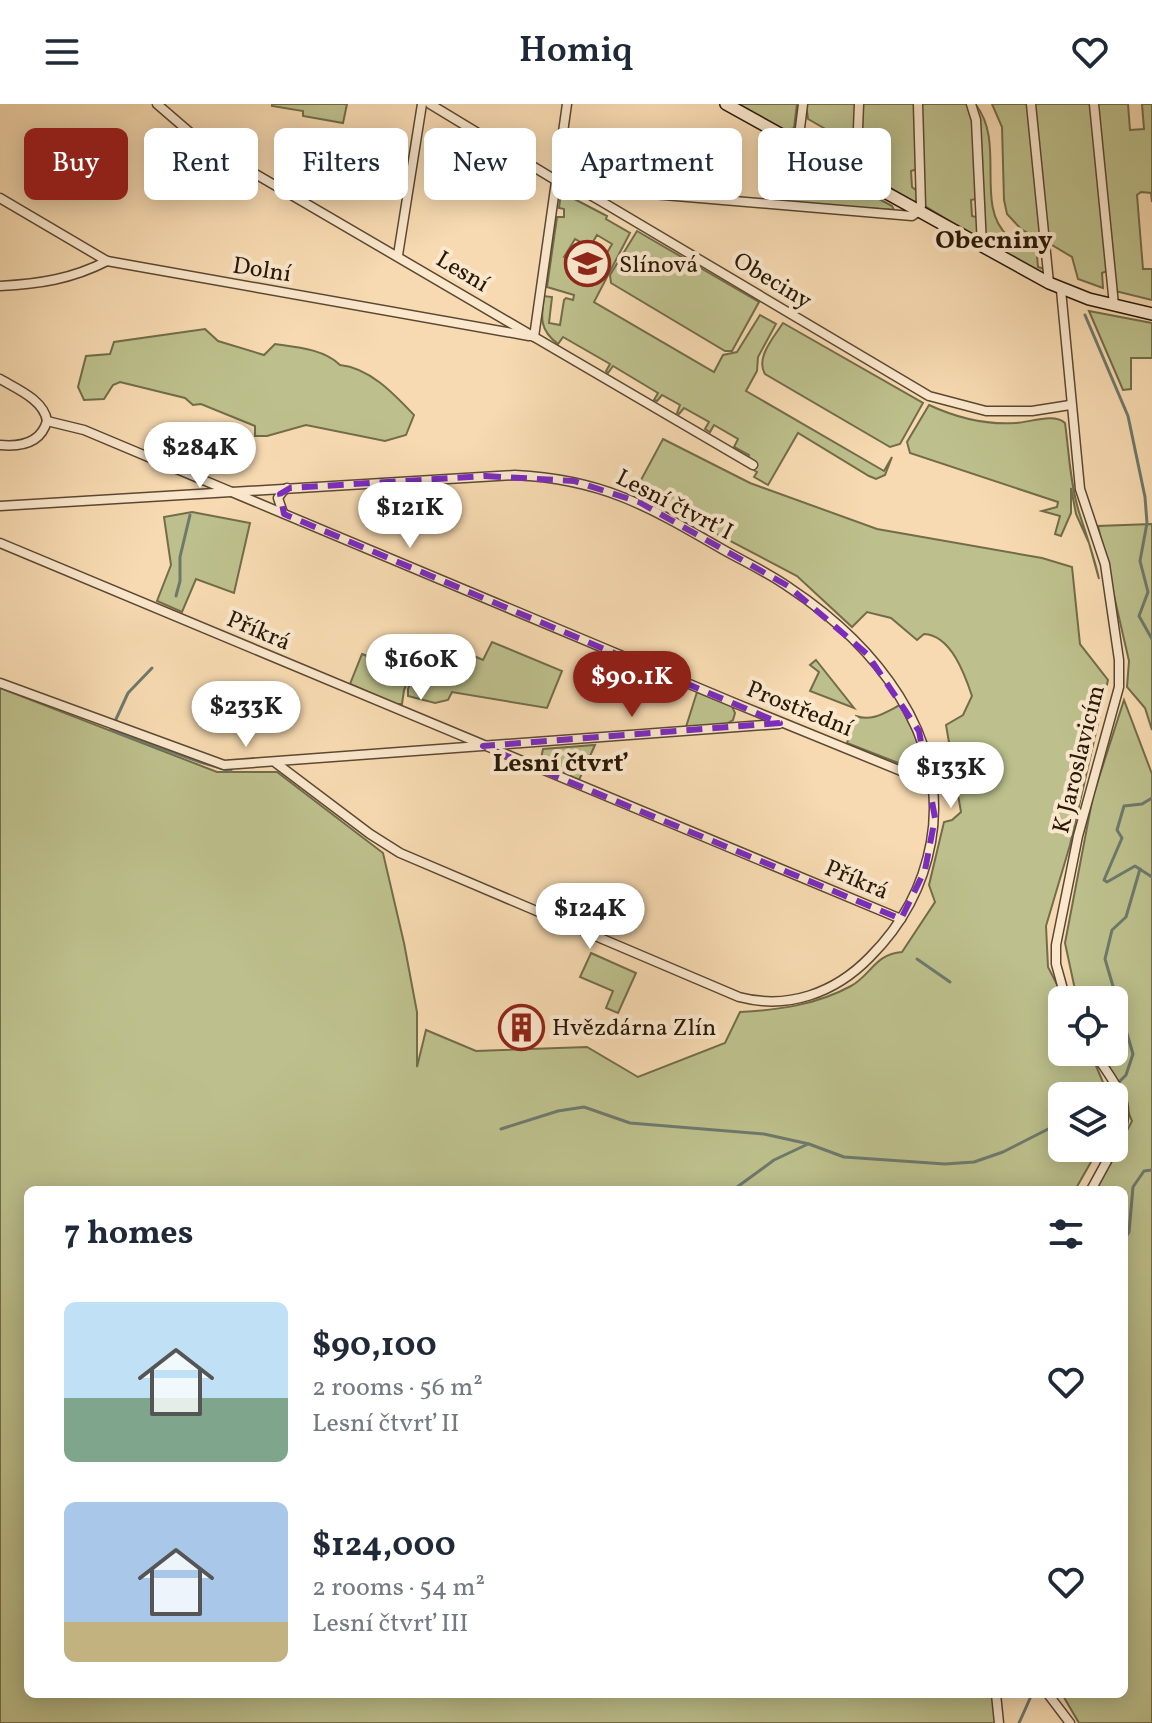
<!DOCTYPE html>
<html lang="en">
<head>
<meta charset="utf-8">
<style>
  body { margin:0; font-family:Vollkorn,serif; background:#f6f6f7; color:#1f2937; height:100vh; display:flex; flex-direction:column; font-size:30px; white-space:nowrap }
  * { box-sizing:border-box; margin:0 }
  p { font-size:26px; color:#747a83 }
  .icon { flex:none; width:44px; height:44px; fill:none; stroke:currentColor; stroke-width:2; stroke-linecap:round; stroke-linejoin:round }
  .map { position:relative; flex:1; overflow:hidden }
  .details { position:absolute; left:24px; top:1082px; width:1104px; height:512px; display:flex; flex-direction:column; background:#fff; border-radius:12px; box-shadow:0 4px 20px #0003 }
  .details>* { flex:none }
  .top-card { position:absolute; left:24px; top:24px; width:1104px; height:72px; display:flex; gap:16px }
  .buttons { position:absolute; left:1048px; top:882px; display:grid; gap:16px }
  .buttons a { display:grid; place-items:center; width:80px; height:80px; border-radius:12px; background:#fff; box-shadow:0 4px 20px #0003; font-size:40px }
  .price { position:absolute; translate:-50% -68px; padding:0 18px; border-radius:28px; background:#fff; color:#222; font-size:26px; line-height:52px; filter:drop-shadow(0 2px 4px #0008) }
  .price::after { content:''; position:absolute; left:50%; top:48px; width:24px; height:18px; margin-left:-12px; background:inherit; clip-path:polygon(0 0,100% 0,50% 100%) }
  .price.selected { background:#8f2418; color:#fff }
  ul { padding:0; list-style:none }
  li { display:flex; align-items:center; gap:24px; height:200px; padding:0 40px }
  li span { display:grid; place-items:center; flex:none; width:224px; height:160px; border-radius:12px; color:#555 }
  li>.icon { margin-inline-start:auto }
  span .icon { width:96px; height:96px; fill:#fffc; stroke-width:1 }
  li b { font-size:34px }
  h2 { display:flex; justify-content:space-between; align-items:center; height:96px; padding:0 40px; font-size:34px }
  .tag { padding:0 28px; border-radius:12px; background:#fff; box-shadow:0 4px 20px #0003; font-size:28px; line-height:72px }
  .tag.selected { background:#8f2418; color:#fff }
  header { display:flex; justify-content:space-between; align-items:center; height:104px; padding:0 40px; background:#fff; font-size:36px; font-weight:600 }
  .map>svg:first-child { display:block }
  .green { fill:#bdc08c; stroke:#726c4a; stroke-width:2; fill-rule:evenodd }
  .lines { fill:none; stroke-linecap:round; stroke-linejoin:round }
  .stream { stroke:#6e796c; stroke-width:3 }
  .street-casing { stroke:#5c4832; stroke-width:11 }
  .secondary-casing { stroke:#281807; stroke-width:14 }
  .street { stroke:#fae7cc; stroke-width:8 }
  .secondary { stroke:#fae7cc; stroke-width:11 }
  .marked { fill:none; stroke:#7b2cbf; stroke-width:6; stroke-dasharray:16 10; stroke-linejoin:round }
  .labels { text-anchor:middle; stroke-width:8; stroke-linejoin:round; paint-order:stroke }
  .poi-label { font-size:24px; fill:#281807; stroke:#fae7cc; text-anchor:start }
  .street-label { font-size:24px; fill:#281807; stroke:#fae7cc }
  .neighbourhood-label { font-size:26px; font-weight:bold; fill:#281807; stroke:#fae7cc }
</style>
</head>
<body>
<header><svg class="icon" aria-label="menu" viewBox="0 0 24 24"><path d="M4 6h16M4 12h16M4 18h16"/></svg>Homiq<svg class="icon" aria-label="heart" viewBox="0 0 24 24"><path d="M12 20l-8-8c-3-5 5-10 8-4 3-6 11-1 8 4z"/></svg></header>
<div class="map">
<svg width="1152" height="1619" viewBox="0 0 1152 1619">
  <rect width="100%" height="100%" fill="#f7dab1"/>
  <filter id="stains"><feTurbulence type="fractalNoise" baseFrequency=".0025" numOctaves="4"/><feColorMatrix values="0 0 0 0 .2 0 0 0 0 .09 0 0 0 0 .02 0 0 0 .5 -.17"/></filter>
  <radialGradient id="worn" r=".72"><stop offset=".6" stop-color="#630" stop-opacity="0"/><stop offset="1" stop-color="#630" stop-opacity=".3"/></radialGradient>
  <!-- green -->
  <g class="green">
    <polygon points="272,0 347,0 343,19 303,12 303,7 272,2"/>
    <polygon points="738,0 797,0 794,24 786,27"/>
    <polygon points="806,0 857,0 856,29 850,30 850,39 808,15"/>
    <polygon points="862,0 916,0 917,65 911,67 912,83 917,87 917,97 913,98 861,66"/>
    <polygon points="920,0 967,0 972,6 976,95 971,96 972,112 979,114 979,131 974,132 925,102"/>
    <polygon points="992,0 1028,0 1042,136 1022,126 1007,110 1004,96 1002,23"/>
    <polygon points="1032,0 1091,0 1107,167 1102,169 1103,184 1078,175 1072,153 1047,138"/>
    <polygon points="1097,0 1128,0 1130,26 1144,25 1142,0 1152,0 1152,98 1151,89 1141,88 1137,91 1143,165 1152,165 1152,196 1115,187"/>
    <path d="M976,1C1006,39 974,102 1008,132C1018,140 1030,144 1042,149L1037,152L1038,163L1045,165V168L1041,169L990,141L985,134Z"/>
    <polygon points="40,38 86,39 86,59 40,59"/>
    <polygon points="804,54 892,102 894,106 788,99 790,85"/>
    <path d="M561,88L607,112L606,115L630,129L594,198L714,268L723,251L737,248L760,211L776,220L758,253L757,267L746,287L884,367L892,353L885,371L876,375L869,372L798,329L768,381L754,373L757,368L747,362L749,351L734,343L738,335L714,321L710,328L705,325L709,318L684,304L679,310L677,309L680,301L662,291L657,297L654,296L658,289L613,262L608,269L606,267L610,260L563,233L558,240C539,226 541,213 544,192L552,193L549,219L560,221L564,196L566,194L573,196L574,191L547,183L557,113H564V105L559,104ZM597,131L612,140L598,165L602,168L594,180L583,173L587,166L564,153L575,135L590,143Z"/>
    <polygon points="637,127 759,198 732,247 725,247 611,179 610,171"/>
    <polygon points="1089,207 1152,219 1152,254 1131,254 1131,285 1123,286"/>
    <path d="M783,219L923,299L900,340L890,343L765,270C755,254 774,233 783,219Z"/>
    <path d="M205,225L218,237L264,251L275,240C296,243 324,245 340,261C370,264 394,290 414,311L406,331L385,337L306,321L267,332H255V322L201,300L193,301L185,294L120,278L113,281L104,295L84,296L78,283L86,252L110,250L114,238Z"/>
    <path d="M929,301C957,314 986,321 1016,319C1031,318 1054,309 1065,319C1069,348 1070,379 1079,408C1086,430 1094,452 1099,475L1089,439L1076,410L1071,384V409L1061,432L1055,430L1060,412L1042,407L1057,403L1058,398L910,349L907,338Z"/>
    <path d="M663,335L750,379L877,425L1042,454L1072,463L1080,540L1108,576L1070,741L1046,822L1048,863L1065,896H1062V948H1090L1109,992H1062V1044H1099L1075,1086H28V1590H998L996,1619H0V584L217,668H277L383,749L404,839L417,908V963L426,926L476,947L587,943L638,973L725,939L740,908C778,906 816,901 851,882C871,871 875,850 902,848L935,798L929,781L944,718L952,716L961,708L946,621L963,611L972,592C965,571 951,531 924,530L917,536L891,514L867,508L852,523L797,472L635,387Z"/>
    <polygon points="192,408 250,419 234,489 196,475 182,508 157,497 171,461 164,413"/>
    <polygon points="1152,420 1152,626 1145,604 1127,583 1129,557 1098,422"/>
    <polygon points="428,532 483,556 492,538 562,567 547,604 452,588 448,596 435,599 408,592 408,585"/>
    <polygon points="362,550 411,570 404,586 402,600 395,600 350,580"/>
    <polygon points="816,556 854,604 810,587 819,568 810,561"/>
    <polygon points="697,588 732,602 735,609 733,616 726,620 686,623"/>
    <polygon points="1124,596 1152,670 1152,1619 1079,1619 1062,1590 1124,1590 1124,1086 1096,1086 1132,1017 1103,948 1114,948 1114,896 1080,896 1074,881 1065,839 1093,692"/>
    <path d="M900,601L915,631L923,659L919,667L847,639L856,612C872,618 886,608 900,601Z"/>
    <polygon points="595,641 579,676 540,659 543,645"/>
    <polygon points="591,849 636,869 618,909 606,904 613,887 580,873"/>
  </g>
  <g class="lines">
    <!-- stream -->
    <g class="stream">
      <polyline points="1085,211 1128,312 1145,393 1147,419 1140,457 1148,488 1139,512 1152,535"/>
      <polyline points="176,492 180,477 180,453 190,411"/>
      <polyline points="152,564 128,589 111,626 200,658 231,667"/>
      <polyline points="1152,694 1142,700 1124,702 1117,726 1122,734 1104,776 1107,778 1135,762 1152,773"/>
      <polyline points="917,855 950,878"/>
      <polyline points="1116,981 1126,971 1133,950 1105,855 1112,826 1126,813 1140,765"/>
      <polyline points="1103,992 1113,983"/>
      <polyline points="501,1025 558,1007 584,1003 630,1019 764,1030 809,1040 844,1053 945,1060 974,1058 1003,1048 1062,1018"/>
      <polyline points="733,1086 774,1056 808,1040"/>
      <polyline points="1124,1136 1129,1128 1133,1083 1144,1067 1152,1066"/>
      <polyline points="1019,1619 1032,1590"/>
    </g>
    <defs>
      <g id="street">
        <polyline points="157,0 201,38 753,361"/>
        <polyline points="430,0 557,77 576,83 599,96 929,292 986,307 1032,307 1070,301"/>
        <polyline points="971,0 976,16 982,142"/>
        <polyline points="1031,0 1049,179"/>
        <polyline points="1094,0 1114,201"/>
        <polyline points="798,40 803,0"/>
        <polyline points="856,73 859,0"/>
        <polyline points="581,84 912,112 919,107 921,102 918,0"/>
        <polyline points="0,94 107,157 529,232"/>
        <polyline points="398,151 422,0"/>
        <path d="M0,182C39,180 72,175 107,157"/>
        <polyline points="1061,186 1080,385 1105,460 1119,556 1119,583 1078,732 1056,841 1056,860 1066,896"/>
        <polyline points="534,233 567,0"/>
        <path d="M0,275C17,285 44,296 47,317"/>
        <polyline points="47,317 84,326 737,600 933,680"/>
        <path d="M0,341C21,343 41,339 47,317"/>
        <path d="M0,402L515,371C602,375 648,402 722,445C745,458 769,469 790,484C874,540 950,631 931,738C923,782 902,821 870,853C835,889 788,906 739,893L400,749L370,730L276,659"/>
        <polyline points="283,409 278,394 283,387 287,384"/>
        <polyline points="0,439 901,815"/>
        <polyline points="0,579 224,661 779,620"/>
        <path d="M1094,948C1117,984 1137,1001 1114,1043"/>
        <polyline points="1091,1086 1114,1044"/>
        <polyline points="996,1590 999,1619"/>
        <polyline points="1048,1590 1070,1619"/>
      </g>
      <polyline id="secondary" points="726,0 1049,179 1089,195 1152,210"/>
    </defs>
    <!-- street casing -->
    <use href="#street" class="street-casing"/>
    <!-- secondary casing -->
    <use href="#secondary" class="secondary-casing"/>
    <!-- street -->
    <use href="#street" class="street"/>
    <!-- secondary -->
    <use href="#secondary" class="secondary"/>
  </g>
  <!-- marked area -->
  <path class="marked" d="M485,372L574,377L639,398L788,482L867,550L919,627L935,714L925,766L901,815L483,642L780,619L284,410L280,390L290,384Z"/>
  <!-- icons -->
  <defs>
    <symbol id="school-ring" viewBox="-11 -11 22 22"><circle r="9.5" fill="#fae7cc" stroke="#8f2418" stroke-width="1.5"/><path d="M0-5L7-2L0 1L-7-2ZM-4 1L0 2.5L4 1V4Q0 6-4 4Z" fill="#8f2418"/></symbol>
    <symbol id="building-ring" viewBox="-11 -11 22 22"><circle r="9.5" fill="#fae7cc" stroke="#8f2418" stroke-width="1.5"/><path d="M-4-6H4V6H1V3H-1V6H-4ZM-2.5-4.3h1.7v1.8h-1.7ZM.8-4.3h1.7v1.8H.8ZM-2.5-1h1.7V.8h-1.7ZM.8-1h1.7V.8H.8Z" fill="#8f2418"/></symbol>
  </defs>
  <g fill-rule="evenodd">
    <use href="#school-ring" x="562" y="134" width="51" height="51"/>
    <use href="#building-ring" x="496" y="898" width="51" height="51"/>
  </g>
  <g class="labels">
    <!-- poi labels -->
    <g class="poi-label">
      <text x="619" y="168">Slínová</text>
      <text x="552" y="931">Hvězdárna Zlín</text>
    </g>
    <!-- street labels -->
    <g class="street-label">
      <text transform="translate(262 165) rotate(9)" y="8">Dolní</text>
      <text transform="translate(463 167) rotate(31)" y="8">Lesní</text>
      <text transform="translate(773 176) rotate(31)" y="8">Obeciny</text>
      <text transform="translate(675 400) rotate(27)" y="8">Lesní čtvrť I</text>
      <text transform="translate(259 526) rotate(23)" y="8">Příkrá</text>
      <text transform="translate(800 604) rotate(22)" y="8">Prostřední</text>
      <text transform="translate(1078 655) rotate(-76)" y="8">K Jaroslavicím</text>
      <text transform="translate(857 775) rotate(23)" y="8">Příkrá</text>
    </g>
    <!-- neighbourhood labels -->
    <g class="neighbourhood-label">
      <text x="994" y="144">Obecniny</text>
      <text x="560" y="667">Lesní čtvrť</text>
    </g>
  </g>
  <rect width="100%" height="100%" filter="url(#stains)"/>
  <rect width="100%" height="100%" fill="url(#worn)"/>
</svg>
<div class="buttons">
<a><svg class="icon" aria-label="locate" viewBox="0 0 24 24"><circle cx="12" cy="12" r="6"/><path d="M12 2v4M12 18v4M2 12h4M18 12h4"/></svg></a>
<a><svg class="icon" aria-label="layers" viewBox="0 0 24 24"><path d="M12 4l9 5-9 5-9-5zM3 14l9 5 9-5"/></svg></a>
</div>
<b class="price" style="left:200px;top:386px">$284K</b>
<b class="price" style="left:410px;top:446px">$121K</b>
<b class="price" style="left:421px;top:598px">$160K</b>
<b class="price selected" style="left:632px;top:615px">$90.1K</b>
<b class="price" style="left:246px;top:645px">$233K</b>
<b class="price" style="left:951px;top:706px">$133K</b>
<b class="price" style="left:590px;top:847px">$124K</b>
<div class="top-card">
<a class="tag selected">Buy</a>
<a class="tag">Rent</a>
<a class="tag">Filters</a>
<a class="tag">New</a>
<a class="tag">Apartment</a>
<a class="tag">House</a>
</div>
<section class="details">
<h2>7 homes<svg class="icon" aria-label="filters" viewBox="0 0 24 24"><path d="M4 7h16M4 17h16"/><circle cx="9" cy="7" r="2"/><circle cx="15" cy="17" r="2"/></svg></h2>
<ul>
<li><span style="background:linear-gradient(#bfe0f5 60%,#7fa58c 0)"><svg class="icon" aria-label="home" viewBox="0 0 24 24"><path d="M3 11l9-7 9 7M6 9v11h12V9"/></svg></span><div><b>$90,100</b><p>2 rooms · 56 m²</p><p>Lesní čtvrť II</p></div><svg class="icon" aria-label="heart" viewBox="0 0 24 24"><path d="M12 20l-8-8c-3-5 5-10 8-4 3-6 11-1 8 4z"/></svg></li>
<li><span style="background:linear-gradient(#a9c7e8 75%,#c2b280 0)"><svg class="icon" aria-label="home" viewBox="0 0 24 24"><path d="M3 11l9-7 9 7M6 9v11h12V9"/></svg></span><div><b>$124,000</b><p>2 rooms · 54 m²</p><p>Lesní čtvrť III</p></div><svg class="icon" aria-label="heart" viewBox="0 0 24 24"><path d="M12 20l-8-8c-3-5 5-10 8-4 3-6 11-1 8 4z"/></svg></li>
</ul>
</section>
</div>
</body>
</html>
